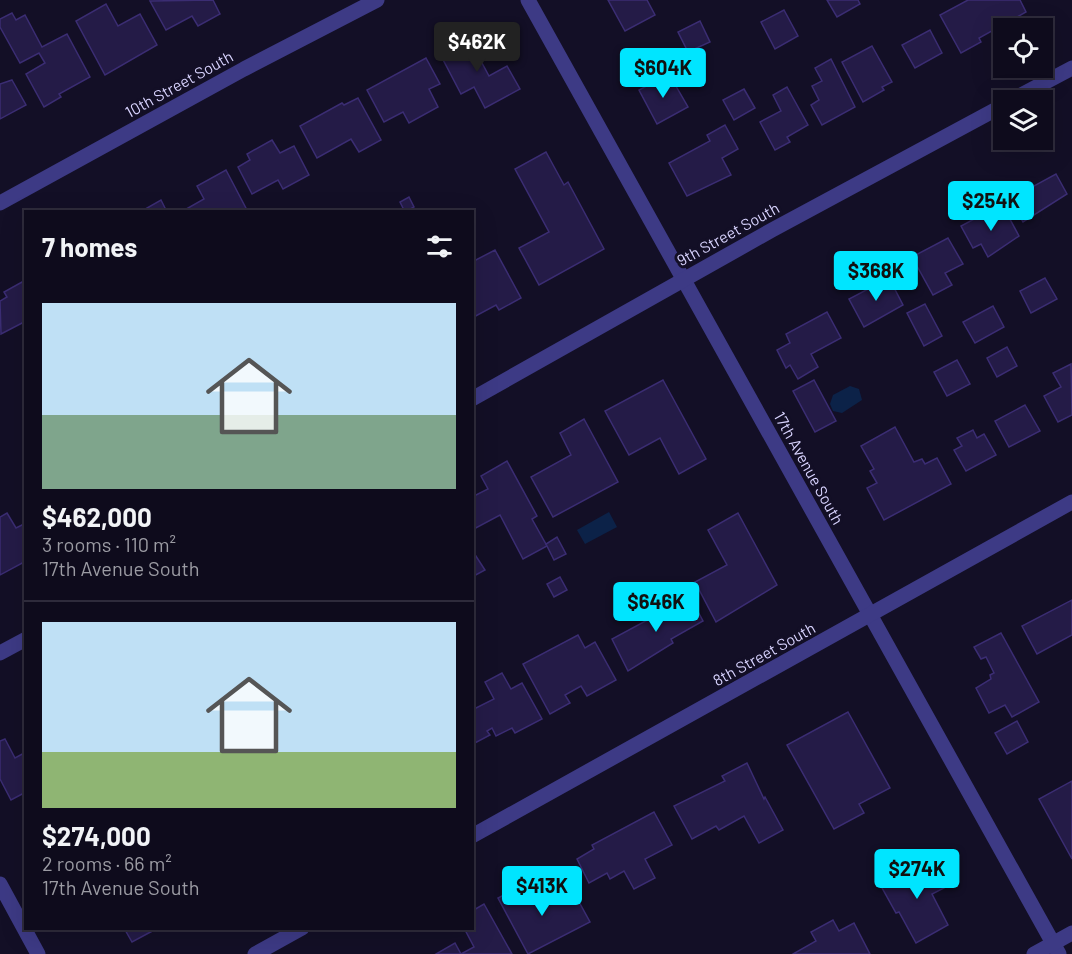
<!DOCTYPE html>
<html lang="en">
<head>
<meta charset="utf-8">
<style>
  body { margin:0; font-family:Barlow,sans-serif; background:#171425; color:#f1f3f6; height:100vh; display:flex; flex-direction:column; font-size:22px; white-space:nowrap }
  * { box-sizing:border-box; margin:0 }
  p { font-size:20px; color:#9b9ba3 }
  .icon { flex:none; width:33px; height:33px; fill:none; stroke:currentColor; stroke-width:2; stroke-linecap:round; stroke-linejoin:round }
  .map { position:relative; flex:1; overflow:hidden }
  .panel { position:absolute; left:24px; top:210px; width:450px; height:720px; display:flex; flex-direction:column; background:#0e0b1c; border-radius:0px; box-shadow:0 6px 24px #0002,0 0 0 2px #2e2b3b }
  .panel>* { flex:none }
  .tools { position:absolute; left:993px; top:18px; display:grid; gap:12px }
  .tools a { display:grid; place-items:center; width:60px; height:60px; border-radius:0px; background:#0e0b1c; box-shadow:0 6px 24px #0002,0 0 0 2px #2e2b3b; font-size:30px }
  .price { position:absolute; translate:-50% -51px; padding:0 14px; border-radius:6px; background:#00e5ff; color:#111; font-size:20px; line-height:39px; filter:drop-shadow(0 2px 3px #0008) }
  .price::after { content:''; position:absolute; left:50%; top:36px; width:18px; height:14px; margin-left:-9px; background:inherit; clip-path:polygon(0 0,100% 0,50% 100%) }
  .price.active { background:#222; color:#fff }
  ul { padding:0; list-style:none }
  li { display:grid; align-content:center; gap:12px; height:318px; padding:0 18px }
  li+li { border-top:2px solid #2e2b3b }
  li span { display:grid; place-items:center; height:186px; border-radius:0px; color:#555 }
  li>.icon { margin-inline-start:auto }
  span .icon { width:108px; height:108px; fill:#fffc; stroke-width:1 }
  li b { font-size:26px }
  h2 { display:flex; justify-content:space-between; align-items:center; height:72px; padding:0 18px; font-size:26px }
  .map>svg:first-child { display:block }
  .water { fill:#0c2248 }
  .building { fill:#241b47; stroke:#3b2d73; stroke-width:1.5 }
  .lines { fill:none; stroke-linecap:round; stroke-linejoin:round }
  .minor { stroke:#3d3a85; stroke-width:15 }
  .tertiary { stroke:#3d3a85; stroke-width:15 }
  .labels { text-anchor:middle; stroke-width:6; stroke-linejoin:round; paint-order:stroke }
  .street-label { font-size:16px; fill:#d9d4ff; stroke:#130f26 }
</style>
</head>
<body>
<div class="map">
<svg width="1072" height="954" viewBox="0 0 1072 954">
  <rect width="100%" height="100%" fill="#130f26"/>
  <!-- water -->
  <g class="water">
    <polygon points="850,386 859,389 862,400 842,413 833,411 830,404 833,395"/>
    <polygon points="609,512 617,527 585,544 577,530"/>
  </g>
  <!-- building -->
  <g class="building">
    <polygon points="213,0 220,14 198,26 192,16 166,30 150,1"/>
    <polygon points="608,0 647,0 655,15 625,31"/>
    <polygon points="827,0 858,0 860,4 837,17"/>
    <polygon points="968,0 1020,0 1026,12 979,38 981,42 961,53 940,15"/>
    <polygon points="106,4 118,26 140,14 157,45 105,75 76,21"/>
    <polygon points="784,10 798,36 775,49 761,22"/>
    <polygon points="12,13 16,20 25,15 42,47 67,34 90,77 59,94 61,97 44,107 26,74 45,63 39,53 20,63 0,27 0,19"/>
    <polygon points="700,21 710,42 688,52 678,32"/>
    <polygon points="930,30 942,53 915,68 902,45"/>
    <polygon points="467,35 489,76 507,66 520,89 485,108 474,87 461,94 438,50"/>
    <polygon points="872,46 892,82 882,87 884,90 863,102 842,62"/>
    <polygon points="426,58 440,84 429,89 438,107 409,123 403,112 384,122 367,90"/>
    <polygon points="831,59 855,107 822,125 811,105 819,100 812,86 822,81 815,68"/>
    <polygon points="669,74 688,107 657,124 639,90"/>
    <polygon points="12,80 26,105 0,119 0,84"/>
    <polygon points="787,87 808,125 787,137 790,142 775,150 760,122 781,111 773,95"/>
    <polygon points="744,89 755,108 734,120 723,100"/>
    <polygon points="358,98 381,140 359,152 351,139 317,158 300,126 342,103 344,105"/>
    <polygon points="725,125 738,149 722,158 731,175 687,196 669,163 710,141 707,135"/>
    <polygon points="272,140 280,153 294,146 309,175 283,189 278,180 252,194 238,167 250,160 247,154"/>
    <polygon points="546,152 564,185 568,182 604,249 539,285 519,248 549,232 515,169"/>
    <polygon points="226,170 248,212 181,212 204,199 197,186"/>
    <polygon points="1056,174 1067,194 1023,222 1010,199"/>
    <polygon points="409,197 414,207 405,212 400,202"/>
    <polygon points="161,200 167,212 140,212"/>
    <polygon points="991,210 995,215 1005,210 1019,236 988,257 981,244 973,248 961,226"/>
    <polygon points="948,238 963,264 945,273 952,285 933,295 912,257"/>
    <polygon points="495,250 521,298 499,310 496,305 472,318 472,262"/>
    <polygon points="889,278 903,305 864,327 849,299"/>
    <polygon points="1045,278 1057,299 1031,313 1020,291"/>
    <polygon points="22,282 26,287 26,321 1,334 0,301 7,297 4,292"/>
    <polygon points="925,304 942,336 924,346 907,313"/>
    <polygon points="993,306 1004,327 975,343 963,322"/>
    <polygon points="827,312 841,338 811,354 818,367 798,379 790,365 786,368 777,350 790,343 786,334"/>
    <polygon points="1007,347 1017,366 997,377 987,358"/>
    <polygon points="957,360 970,384 947,396 934,372"/>
    <polygon points="1071,364 1072,415 1058,422 1044,396 1061,387 1053,373"/>
    <polygon points="663,380 706,459 679,474 660,438 629,455 605,411"/>
    <polygon points="814,380 836,421 815,432 793,391"/>
    <polygon points="1025,405 1040,431 1009,447 995,421"/>
    <polygon points="584,419 618,482 553,517 531,477 571,455 560,433"/>
    <polygon points="895,427 914,462 922,459 925,464 937,458 951,484 884,520 867,488 877,483 870,471 874,469 861,446"/>
    <polygon points="973,430 977,438 984,434 996,455 966,471 954,450 962,446 957,438"/>
    <polygon points="507,461 537,516 532,519 547,546 523,559 500,515 472,530 472,497 488,489 481,476"/>
    <polygon points="7,513 16,528 26,523 26,561 0,575 0,517"/>
    <polygon points="738,513 777,585 716,622 695,582 727,565 708,530"/>
    <polygon points="557,537 566,554 554,560 546,544"/>
    <polygon points="472,550 485,570 472,577"/>
    <polygon points="560,577 567,590 554,597 547,584"/>
    <polygon points="690,597 703,621 671,639 673,643 628,671 612,639"/>
    <polygon points="1072,600 1072,635 1037,654 1022,626"/>
    <polygon points="1001,633 1039,702 1012,717 1005,705 989,713 976,688 991,679 990,675 994,673 986,657 981,659 974,647"/>
    <polygon points="578,635 585,648 595,642 616,680 587,696 581,686 565,695 570,703 550,714 523,664"/>
    <polygon points="502,673 511,689 522,683 542,719 515,733 512,728 496,736 492,728 487,731 490,735 473,744 472,710 494,699 485,682"/>
    <polygon points="848,712 890,788 859,804 864,813 834,829 787,745"/>
    <polygon points="1017,721 1028,742 1007,754 995,733"/>
    <polygon points="5,739 15,758 26,752 26,792 11,800 0,779 0,741"/>
    <polygon points="747,763 764,799 765,797 783,830 759,843 744,816 719,830 716,826 692,839 674,806 725,781 722,776"/>
    <polygon points="1072,781 1072,859 1039,799"/>
    <polygon points="654,812 672,845 645,859 655,878 634,889 624,871 610,879 607,873 589,883 577,859 594,849 592,845"/>
    <polygon points="929,860 944,888 932,894 948,925 916,943 899,912 896,913 881,886"/>
    <polygon points="526,883 540,909 573,891 590,922 528,954 498,898"/>
    <polygon points="484,904 512,954 436,954 455,943 461,954 474,947 464,928 472,928 472,911"/>
    <polygon points="833,920 839,931 854,923 870,954 793,954 816,941 811,932"/>
    <polygon points="124,928 158,928 132,942"/>
  </g>
  <g class="lines">
    <!-- minor -->
    <g class="minor">
      <polyline points="528,0 1059,954"/>
      <polyline points="1012,100 1072,68"/>
      <polyline points="0,203 244,69 377,0"/>
      <polyline points="472,399 772,230 1004,105"/>
      <polyline points="0,653 26,639"/>
      <polyline points="472,836 1072,502"/>
      <polyline points="255,954 302,928"/>
      <polyline points="1034,954 1072,933"/>
    </g>
    <!-- tertiary -->
    <polyline class="tertiary" points="0,884 38,954"/>
  </g>
  <g class="labels">
    <!-- street labels -->
    <g class="street-label">
      <text transform="translate(179 84) rotate(-29)" y="6">10th Street South</text>
      <text transform="translate(728 234) rotate(-29)" y="6">9th Street South</text>
      <text transform="translate(809 468) rotate(61)" y="6">17th Avenue South</text>
      <text transform="translate(764 654) rotate(-29)" y="6">8th Street South</text>
    </g>
  </g>
</svg>
<div class="tools">
<a><svg class="icon" aria-label="locate" viewBox="0 0 24 24"><circle cx="12" cy="12" r="6"/><path d="M12 2v4M12 18v4M2 12h4M18 12h4"/></svg></a>
<a><svg class="icon" aria-label="layers" viewBox="0 0 24 24"><path d="M12 4l9 5-9 5-9-5zM3 14l9 5 9-5"/></svg></a>
</div>
<b class="price active" style="left:477px;top:73px">$462K</b>
<b class="price" style="left:663px;top:99px">$604K</b>
<b class="price" style="left:991px;top:232px">$254K</b>
<b class="price" style="left:876px;top:302px">$368K</b>
<b class="price" style="left:656px;top:633px">$646K</b>
<b class="price" style="left:917px;top:900px">$274K</b>
<b class="price" style="left:542px;top:917px">$413K</b>
<section class="panel">
<h2>7 homes<svg class="icon" aria-label="filters" viewBox="0 0 24 24"><path d="M4 7h16M4 17h16"/><circle cx="9" cy="7" r="2"/><circle cx="15" cy="17" r="2"/></svg></h2>
<ul>
<li><span style="background:linear-gradient(#bfe0f5 60%,#7fa58c 0)"><svg class="icon" aria-label="home" viewBox="0 0 24 24"><path d="M3 11l9-7 9 7M6 9v11h12V9"/></svg></span><div><b>$462,000</b><p>3 rooms · 110 m²</p><p>17th Avenue South</p></div></li>
<li><span style="background:linear-gradient(#bfe0f5 70%,#8fb573 0)"><svg class="icon" aria-label="home" viewBox="0 0 24 24"><path d="M3 11l9-7 9 7M6 9v11h12V9"/></svg></span><div><b>$274,000</b><p>2 rooms · 66 m²</p><p>17th Avenue South</p></div></li>
</ul>
</section>
</div>
</body>
</html>
